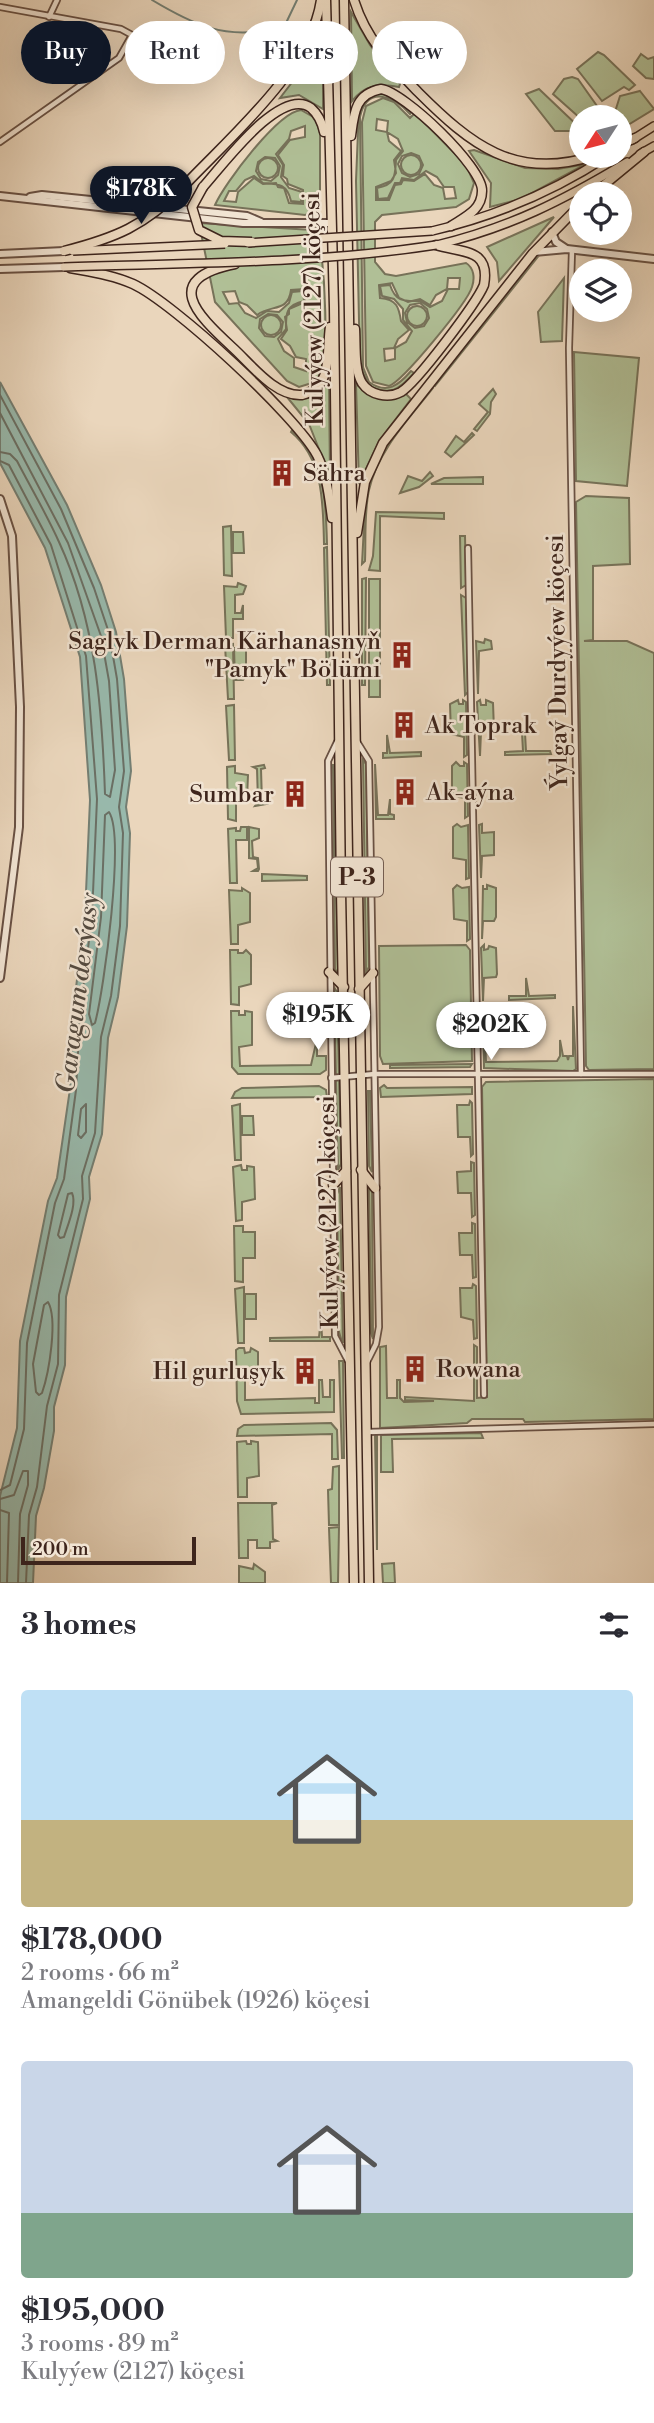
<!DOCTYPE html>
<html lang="en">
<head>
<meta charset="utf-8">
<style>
  body { margin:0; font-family:"Libre Bodoni",serif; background:#f2f2f3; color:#2b2b33; height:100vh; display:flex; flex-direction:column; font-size:26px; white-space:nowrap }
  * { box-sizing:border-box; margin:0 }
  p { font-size:23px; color:#7c7c81 }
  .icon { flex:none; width:38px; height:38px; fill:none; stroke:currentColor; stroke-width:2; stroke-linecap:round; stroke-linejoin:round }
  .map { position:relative; height:1583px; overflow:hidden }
  .sheet { display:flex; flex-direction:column; background:#fff; flex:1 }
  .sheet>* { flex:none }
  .guide { position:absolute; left:21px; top:21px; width:612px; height:63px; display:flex; gap:14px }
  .needle { width:46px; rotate:234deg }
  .controls { position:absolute; left:569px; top:105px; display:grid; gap:14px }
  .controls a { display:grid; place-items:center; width:63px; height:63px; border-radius:50%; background:#fff; box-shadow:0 7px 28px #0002; font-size:35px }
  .scale { position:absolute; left:21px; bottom:18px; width:175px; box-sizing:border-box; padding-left:7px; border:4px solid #3e251c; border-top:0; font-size:19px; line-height:24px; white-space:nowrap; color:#3e251c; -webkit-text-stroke:5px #f1e4d3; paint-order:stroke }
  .price { position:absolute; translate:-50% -60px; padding:0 16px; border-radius:24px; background:#fff; color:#222; font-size:23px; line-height:46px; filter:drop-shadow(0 2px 4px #0008) }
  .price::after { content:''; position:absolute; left:50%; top:42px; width:21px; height:16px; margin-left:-10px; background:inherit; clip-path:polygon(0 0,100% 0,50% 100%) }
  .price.on { background:#111827; color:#fff }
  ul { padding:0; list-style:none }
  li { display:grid; align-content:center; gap:14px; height:371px; padding:0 21px }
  li span { display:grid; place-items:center; height:217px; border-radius:7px; color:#555 }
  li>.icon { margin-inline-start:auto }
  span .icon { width:126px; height:126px; fill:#fffc; stroke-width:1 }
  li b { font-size:30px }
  h2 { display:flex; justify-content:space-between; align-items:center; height:84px; padding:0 21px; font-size:30px }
  .chip { padding:0 24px; border-radius:32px; background:#fff; box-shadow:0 7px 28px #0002; font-size:24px; line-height:63px }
  .chip.on { background:#111827; color:#fff }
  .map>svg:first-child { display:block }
  .green { fill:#b0bf96; stroke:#777259; stroke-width:2; fill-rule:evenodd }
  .water { fill:#98b9ac; stroke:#747e72; stroke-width:2 }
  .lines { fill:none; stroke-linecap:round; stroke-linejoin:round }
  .shore { stroke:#6b6f64; stroke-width:2 }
  .stream { stroke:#747e72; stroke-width:2 }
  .minor-casing { stroke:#695144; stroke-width:8 }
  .tertiary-casing { stroke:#695144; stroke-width:10 }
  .primary-casing { stroke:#3e251c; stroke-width:10 }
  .trunk-casing { stroke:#3e251c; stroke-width:11 }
  .minor { stroke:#f1e4d3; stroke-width:4.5 }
  .tertiary { stroke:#f1e4d3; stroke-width:6 }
  .primary { stroke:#ead6bc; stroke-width:7 }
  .trunk { stroke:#ead6bc; stroke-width:8 }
  .primary-bridge-casing { stroke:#3e251c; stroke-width:10; stroke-linecap:butt }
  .trunk-bridge-casing { stroke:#3e251c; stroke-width:11; stroke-linecap:butt }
  .primary-bridge { stroke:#ead6bc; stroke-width:7 }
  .trunk-bridge { stroke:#ead6bc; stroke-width:8 }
  .labels { text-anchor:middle; stroke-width:5; stroke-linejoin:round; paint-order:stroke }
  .shield { fill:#f1e4d3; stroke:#745e53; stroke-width:2 }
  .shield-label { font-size:23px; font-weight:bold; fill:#3e251c }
  .street-label { font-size:24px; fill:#3e251c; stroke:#f1e4d3 }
  .poi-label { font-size:24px; fill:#3e251c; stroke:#f1e4d3; text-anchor:start }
  .water-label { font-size:26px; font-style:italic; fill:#544a40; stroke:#f1e4d3 }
</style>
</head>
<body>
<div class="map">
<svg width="654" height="1583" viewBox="0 0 654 1583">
  <rect width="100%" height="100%" fill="#ead6bc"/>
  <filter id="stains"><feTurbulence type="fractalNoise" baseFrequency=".00286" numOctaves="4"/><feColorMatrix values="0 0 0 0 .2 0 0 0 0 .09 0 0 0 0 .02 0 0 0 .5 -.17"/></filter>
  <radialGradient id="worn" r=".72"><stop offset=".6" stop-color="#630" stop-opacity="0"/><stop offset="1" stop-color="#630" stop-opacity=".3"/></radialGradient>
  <!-- green -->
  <g class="green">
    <path d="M351,12L370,45L400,84L399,87C379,83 365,85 352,101Z"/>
    <polygon points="320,30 323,30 323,109 299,95 280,98 303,68"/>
    <polygon points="598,52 604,55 635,85 629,90 624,87 602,101 577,69"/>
    <polygon points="641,54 648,59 654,57 654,79 646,78 633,66"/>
    <polygon points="572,77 578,79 597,106 589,117 581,119 553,94 564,79"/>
    <polygon points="539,89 580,128 579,131 555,131 526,94"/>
    <polygon points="640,91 654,109 623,128 620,117 614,115 620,96"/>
    <path d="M380,92L387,93L412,111L410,114C394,96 367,85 360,117L363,367L369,382C387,395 399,385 411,371L414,373C399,390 390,396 369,386L360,367L356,181L359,107L370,96Z"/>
    <path d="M383,98L394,102L410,118L415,113L466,165L474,183L469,199L456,207L382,215L375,222V262L385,274L396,276L466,263C474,268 475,278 472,287C467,303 403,381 389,386L373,382L366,366L362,122L366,106ZM377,119L388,121L387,132L398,139L403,151L396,160C395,175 396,185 377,188L378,199L388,198L395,183H400L402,178L414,180L426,171L437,177L444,187H454L456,198L445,199L443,188L434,185L425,174L414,181L403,180L401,184L395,185L389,200H376V187L391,181L396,173L394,160L401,151L389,141L387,132L376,130ZM411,153L419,156L423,165L419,174L410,177L402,173L398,164L402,156ZM448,278H460L459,289H448L442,301L430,307L420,301C405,301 396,303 390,285L380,286L382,296L394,299L403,309V320L412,331L406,342L395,348V359L385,361L384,349L394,348L398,339L409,330L401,321C399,308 397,299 380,298L379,285L392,283L399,298L408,302L420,299L430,305L436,295L447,289ZM420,303L427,309L429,318L424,326L415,328L407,322L405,313L410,305Z"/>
    <path d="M301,110L315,118L320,132V210L305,215L215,205C224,184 278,112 301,110ZM305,126V137L290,140L278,155L284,165L283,176L287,179L288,184L303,190V204L289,203L284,188L278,187L276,183L263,184L254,178L238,192L236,202L224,201L229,191H236L245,180L254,176L263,183C277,184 287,183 291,201L301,202L302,192L289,188L281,177L283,165L276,154L289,139L291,131ZM265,157L275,158L280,166L278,175L271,181L261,179L256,171L258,162Z"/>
    <polygon points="474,150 525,168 558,169 586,164 521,199 490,207 491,183 469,151"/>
    <circle cx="411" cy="165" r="10"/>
    <circle cx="268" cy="168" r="10"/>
    <polygon points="554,217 499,281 497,262 487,247"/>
    <path d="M199,223L313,230L319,234C323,262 333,363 315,382L299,387L287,381L215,302ZM304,289L305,302L289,309V314L285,317L287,330L281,339L290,346L296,357L306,359V371L294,367V358L284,351L278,339L286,329C286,315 285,305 304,301L303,291L292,292L289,303L279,312L267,311L256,318L245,313L238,303L229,304L223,292L235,291L239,302L247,305L257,315C271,304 288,313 291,290ZM268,314L277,315L283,322L281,332L274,337L265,336L259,328L260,319Z"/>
    <polygon points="537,258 435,386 432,384 531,260"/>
    <polygon points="564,278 562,341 541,342 538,312"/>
    <circle cx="417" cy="316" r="10"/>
    <circle cx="271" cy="325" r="10"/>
    <polygon points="574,352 639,358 627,486 576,481"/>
    <polygon points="329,383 330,476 330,477 309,424 287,397 308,398"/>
    <path d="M356,384C371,398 385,404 405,393L411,399L379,441L359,484Z"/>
    <path d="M430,386L433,388C409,419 378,450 369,490C364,513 366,537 365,561L362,564L366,487L379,454Z"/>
    <polygon points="493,389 496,394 491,402 490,414 477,431 474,429 488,412 479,404"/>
    <path d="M292,430C325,459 326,503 327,544H324C323,505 324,459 291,432Z"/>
    <polygon points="472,433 474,435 451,457 445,452 456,436 464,442"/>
    <polygon points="430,472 433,476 419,487 400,493 408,476 422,481"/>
    <polygon points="483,477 483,484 431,484 444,478"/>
    <polygon points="586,496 629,498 630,564 593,566 593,640 584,641 627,641 654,653 654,1069 589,1070 586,1066 576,502"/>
    <polygon points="376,512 444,513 444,519 380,516 380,571 369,570 373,556"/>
    <polygon points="231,526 232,576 224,575 223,527"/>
    <polygon points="233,532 243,532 244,553 233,553"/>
    <polygon points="460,536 465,536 466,585 461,588"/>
    <polygon points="327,547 330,685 327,685 324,548"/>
    <polygon points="366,578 365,685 362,685 362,579"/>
    <rect x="369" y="579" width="11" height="118"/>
    <polygon points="238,583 246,586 243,594 235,595 235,613 241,613 243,605 243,619 233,619 233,638 226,638 224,586 237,587"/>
    <polygon points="461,595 466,598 468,692 465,695"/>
    <polygon points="485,639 491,641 492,649 479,651 478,694 476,641 484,643"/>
    <polygon points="233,644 234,699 228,699 225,645"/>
    <polygon points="234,648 246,648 246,676 243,680 235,680"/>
    <polygon points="458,700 459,704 463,704 463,700 466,702 467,755 464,757 464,737 451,734 450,704"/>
    <polygon points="480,700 481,705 486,705 486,700 493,703 494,730 481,732 480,756 477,702"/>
    <polygon points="234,705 235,760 229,760 226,706"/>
    <polygon points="522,733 525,733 526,751 550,751 551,754 505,755 505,752 523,751"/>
    <polygon points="387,735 390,753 421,752 421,756 383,758 383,753 387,753"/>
    <polygon points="363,760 366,764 369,967 366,972"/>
    <polygon points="456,762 460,766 464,766 464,762 467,764 468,816 465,818 465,798 452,796 452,766"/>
    <polygon points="375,764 378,815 388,815 390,799 390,814 394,815 394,819 376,819"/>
    <polygon points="264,765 265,768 261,769 262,802 266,804 255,806 258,802 257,769 253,767"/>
    <polygon points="333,765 334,765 338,974 335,969"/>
    <polygon points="235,766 235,773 248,775 247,798 246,802 236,802 236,821 228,819 227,767"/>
    <polygon points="457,824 461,827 468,825 469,878 466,879 466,860 453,858 453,827"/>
    <polygon points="482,824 482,833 494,832 494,855 482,856 481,878 479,825"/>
    <polygon points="241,827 247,827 247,840 236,840 237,883 230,883 228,829 236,828 236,831 240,831"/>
    <polygon points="249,827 259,829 259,838 252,841 253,857 258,858 259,869 258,871 253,871 258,868 257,859 249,858"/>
    <polygon points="262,874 307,876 307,880 262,881"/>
    <polygon points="457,885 462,888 469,887 470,939 467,941 467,921 454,919 453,889"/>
    <polygon points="483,885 483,889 487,889 487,885 496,888 496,917 494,921 483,921 482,939"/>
    <polygon points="242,888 250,893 250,922 238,925 238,944 231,944 229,890 242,891"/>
    <polygon points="466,945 470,950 472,1061 383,1064 380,1056 379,946"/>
    <polygon points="484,945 484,950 488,949 489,946 496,948 497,974 496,977 484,978 483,1001 481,948"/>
    <polygon points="230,950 238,950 238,953 243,953 246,950 251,955 251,984 239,987 239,1005 231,1004"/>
    <polygon points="526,978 529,996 555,995 555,998 509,1000 509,996 526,996"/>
    <polygon points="334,987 337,992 341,1164 338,1170"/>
    <polygon points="573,1006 576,1069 573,1071 484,1068 483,1009 485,1017 498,1017 498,1039 485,1039 486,1062 557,1061 560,1056 560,1040 563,1056 567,1056 568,1060 569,1056 573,1056"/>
    <polygon points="231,1011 239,1011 239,1015 245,1015 245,1011 252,1012 252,1045 239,1047 240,1066 311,1065 317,1039 317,1056 326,1056 326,1070 320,1074 238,1074 232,1067"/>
    <polygon points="472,1064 470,1067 390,1068 390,1065"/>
    <polygon points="654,1079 654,1419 525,1422 523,1419 472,1419 467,1423 380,1428 380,1347 386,1346 387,1398 397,1398 397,1380 400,1380 400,1398 404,1402 434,1401 405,1400 405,1397 474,1401 474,1345 477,1347 477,1398 487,1397 482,1087 486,1082"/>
    <polygon points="384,1085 387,1088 472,1087 472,1094 381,1097 380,1088"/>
    <polygon points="319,1086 326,1090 327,1097 232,1098 235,1092 242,1088"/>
    <polygon points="368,1091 370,1091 372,1172 369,1166"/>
    <polygon points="470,1101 472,1103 473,1154 471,1156 470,1137 458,1137 457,1105 469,1105"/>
    <polygon points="240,1104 241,1160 235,1160 232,1106"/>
    <polygon points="242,1116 253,1116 254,1135 242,1135"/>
    <polygon points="471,1162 474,1163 475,1215 472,1217 471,1193 458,1193 457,1172 471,1171"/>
    <polygon points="241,1165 242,1170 247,1170 247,1166 254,1167 255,1199 242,1202 242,1220 236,1221 233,1167"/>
    <polygon points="369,1185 372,1189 373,1339 371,1333"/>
    <polygon points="340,1187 343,1342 342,1342 339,1332 337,1194"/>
    <polygon points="472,1223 475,1224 476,1277 473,1278 472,1255 460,1255 459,1233 472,1233"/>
    <polygon points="234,1226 243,1226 243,1232 255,1232 255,1258 243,1258 243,1282 235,1281"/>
    <polygon points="473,1284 476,1286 477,1338 474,1339 473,1320 461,1317 460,1288 472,1288"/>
    <polygon points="244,1287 244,1343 238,1343 235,1289"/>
    <rect x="245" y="1294" width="11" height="25"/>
    <polygon points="321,1319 322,1337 330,1337 330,1341 270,1341 270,1338 319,1337"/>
    <polygon points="239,1348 244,1348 245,1353 250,1352 251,1348 258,1352 258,1375 245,1378 245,1400 315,1398 315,1403 319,1403 319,1380 322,1380 323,1397 330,1397 330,1380 334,1380 334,1412 241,1414 237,1401 236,1350"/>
    <polygon points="339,1361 343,1361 344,1458 342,1458"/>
    <polygon points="331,1423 337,1430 338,1459 332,1459 332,1434 237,1436 238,1429 244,1425"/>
    <polygon points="481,1433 483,1438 392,1439 393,1472 381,1472 381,1435"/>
    <polygon points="375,1436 377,1436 377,1550"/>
    <polygon points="246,1441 247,1444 251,1444 251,1441 258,1442 259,1476 247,1478 247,1497 238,1497 237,1442"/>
    <polygon points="339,1466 339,1525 329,1525 328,1490 332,1489 333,1467"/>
    <polygon points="238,1503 277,1503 272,1505 273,1539 277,1541 270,1542 270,1548 257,1548 257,1540 248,1540 248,1558 239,1558"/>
    <polygon points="339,1527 338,1583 331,1583 329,1528"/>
    <polygon points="394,1563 395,1583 383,1583 382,1564"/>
    <polygon points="254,1564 265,1572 265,1583 239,1583 239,1566 253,1569"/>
  </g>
  <!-- water -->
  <polygon class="water" points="0,382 67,505 101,585 116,632 124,679 131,771 126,807 130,833 127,926 118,997 108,1038 102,1134 89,1177 90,1199 66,1297 65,1365 54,1407 54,1431 44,1488 36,1516 33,1583 0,1583 0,1496 17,1428 20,1341 48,1201 57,1178 70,1089 73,1012 85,915 90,800 80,657 45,548 0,463"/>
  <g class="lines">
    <!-- shore -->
    <g class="shore">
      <polyline points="0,395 61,509 94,588 109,633 117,679 124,771 119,807 123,833 120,926 111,996 101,1037 95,1133 82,1176 83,1199 59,1295 58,1364 47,1406 37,1487 29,1515 26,1583"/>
      <path d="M0,413L68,543L101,636L109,681L115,770L110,797L105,794C102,708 96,622 59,542C47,515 31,488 17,461L10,454L0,452"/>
      <polyline points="0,461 9,465 51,545 86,656 97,799 92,916 80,1013 76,1090 64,1179 55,1203 27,1343 24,1429 10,1485 0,1490"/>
      <path d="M109,812C125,836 104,990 95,1023L92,1025L89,1014L101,917L105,815Z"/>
      <polygon points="86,1104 86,1132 81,1138 78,1135 81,1109"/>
      <path d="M72,1193C77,1204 68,1224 64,1237L60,1238L58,1235L68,1194Z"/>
      <path d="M48,1302C58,1319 49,1373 42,1393L39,1395L36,1392L33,1364L44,1305Z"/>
      <polyline points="0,1499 14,1495 23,1471 28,1471 28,1485 20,1514 18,1583"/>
      <polyline points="0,1510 9,1513 7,1583"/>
    </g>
    <!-- stream -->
    <g class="stream">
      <path d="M152,0C192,24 225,40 272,29"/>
      <polyline points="286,23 297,0"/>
    </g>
    <defs>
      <g id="minor">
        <polyline points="0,7 121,29 132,35 119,58 0,142"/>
        <polyline points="49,17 57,0"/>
        <polyline points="572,250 569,348 581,1074"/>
        <polyline points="468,548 484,1395"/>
        <polyline points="356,740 369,761 379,1327 376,1344 367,1362"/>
        <polyline points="337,742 328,761 335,1336 348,1361"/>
        <polyline points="331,1078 375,1074 654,1074"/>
        <polyline points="367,1432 654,1424"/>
      </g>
      <g id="tertiary">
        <polyline points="0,196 243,223 329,223"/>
        <polyline points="30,197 42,195 247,216 261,222"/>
        <polyline points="552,232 556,242 565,248"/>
        <polyline points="534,252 567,249 654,259"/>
        <polyline points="0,254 64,251"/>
        <polyline points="0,269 64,267"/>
        <polyline points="0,499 12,536 20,707 19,827 0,978"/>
      </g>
      <g id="primary">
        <polyline points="632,140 654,126"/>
        <polyline points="640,154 654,146"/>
        <path d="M432,231C497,216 553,192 608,156"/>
        <path d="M437,245C511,227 562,201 627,162"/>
      </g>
      <g id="trunk">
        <polyline points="326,0 334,307 341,891 354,1583"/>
        <polyline points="344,0 369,1583"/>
        <path d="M354,0C366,39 390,63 418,92C470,144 515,181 593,156"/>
        <path d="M351,136C354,113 355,94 381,89C404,92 483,167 482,191C482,210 465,217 451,226"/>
        <polyline points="620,145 635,138"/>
        <path d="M183,187C230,137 311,69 321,0"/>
        <path d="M203,187C222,166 281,85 311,108C319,115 322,122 324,132"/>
        <polyline points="593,194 644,152"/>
        <path d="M235,264C161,279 196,314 232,347C250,363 275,397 302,395C334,387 326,352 330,327"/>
        <path d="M70,268C91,272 113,275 133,284C174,303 296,416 317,455C327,475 329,496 332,518"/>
        <path d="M355,329C356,345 354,370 362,383C370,395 388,399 401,392C417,382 476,304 484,285C491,247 460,253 436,245"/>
        <polyline points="357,533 365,482 383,443 533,253 581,204"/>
        <polyline points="329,972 344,987"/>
        <polyline points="359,989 373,973"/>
        <polyline points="361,1170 375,1188"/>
        <polyline points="333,1185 346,1171"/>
      </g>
    </defs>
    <!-- minor casing -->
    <use href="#minor" class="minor-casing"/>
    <!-- tertiary casing -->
    <use href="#tertiary" class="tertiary-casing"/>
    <!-- primary casing -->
    <use href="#primary" class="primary-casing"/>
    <!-- trunk casing -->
    <use href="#trunk" class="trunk-casing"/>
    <!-- minor -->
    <use href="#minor" class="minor"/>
    <!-- tertiary -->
    <use href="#tertiary" class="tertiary"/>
    <!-- primary -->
    <use href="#primary" class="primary"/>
    <!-- trunk -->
    <use href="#trunk" class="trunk"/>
    <defs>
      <g id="primary-bridge">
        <polyline points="248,243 432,231"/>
        <polyline points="73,251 225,244"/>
        <path d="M64,267C188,263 314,264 436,245"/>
      </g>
      <g id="trunk-bridge">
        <polyline points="203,187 192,207 199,230 221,241 252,242"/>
        <path d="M64,251C115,238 145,226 183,187"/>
      </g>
    </defs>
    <!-- primary-bridge casing -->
    <use href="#primary-bridge" class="primary-bridge-casing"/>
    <!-- trunk-bridge casing -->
    <use href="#trunk-bridge" class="trunk-bridge-casing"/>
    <!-- primary-bridge -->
    <use href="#primary-bridge" class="primary-bridge"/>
    <!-- trunk-bridge -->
    <use href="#trunk-bridge" class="trunk-bridge"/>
  </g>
  <!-- icons -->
  <defs>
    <symbol id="building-bare" viewBox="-9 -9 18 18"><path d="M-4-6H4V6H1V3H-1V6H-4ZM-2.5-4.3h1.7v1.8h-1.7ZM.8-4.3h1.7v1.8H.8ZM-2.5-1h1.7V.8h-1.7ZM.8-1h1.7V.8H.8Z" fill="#8f2418" stroke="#f1e4d3" stroke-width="2.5" paint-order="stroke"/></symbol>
  </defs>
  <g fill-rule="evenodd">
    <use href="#building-bare" x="263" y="454" width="38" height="38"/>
    <use href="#building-bare" x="383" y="636" width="38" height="38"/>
    <use href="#building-bare" x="385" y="706" width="38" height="38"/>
    <use href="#building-bare" x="386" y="773" width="38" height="38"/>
    <use href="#building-bare" x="276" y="775" width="38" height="38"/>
    <use href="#building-bare" x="396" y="1350" width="38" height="38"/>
    <use href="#building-bare" x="286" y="1352" width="38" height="38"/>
  </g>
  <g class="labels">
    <!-- shield labels -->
    <rect class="shield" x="331" y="857.5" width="52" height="39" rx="5"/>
    <g class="shield-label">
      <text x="357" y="885">P-3</text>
    </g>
    <!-- street labels -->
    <g class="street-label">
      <text transform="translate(313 309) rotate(-91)" y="8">Kulyýew (2127) köçesi</text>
      <text transform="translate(557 662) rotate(-91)" y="8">Ýylgaý Durdyýew köçesi</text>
      <text transform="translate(328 1212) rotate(-91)" y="8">Kulyýew (2127) köçesi</text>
    </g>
    <!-- poi labels -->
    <g class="poi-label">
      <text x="303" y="481">Sähra</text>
      <text x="381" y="649" text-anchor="end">Saglyk Derman Kärhanasnyň<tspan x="381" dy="28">"Pamyk" Bölümi</tspan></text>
      <text x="425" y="733">Ak Toprak</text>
      <text x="426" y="800">Ak-aýna</text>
      <text x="274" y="802" text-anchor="end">Sumbar</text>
      <text x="436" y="1377">Rowana</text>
      <text x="284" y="1379" text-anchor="end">Hil gurluşyk</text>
    </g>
    <!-- water labels -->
    <g class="water-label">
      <text transform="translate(77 993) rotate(-83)" y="9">Garagum derýasy</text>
    </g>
  </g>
  <rect width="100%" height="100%" filter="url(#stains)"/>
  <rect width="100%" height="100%" fill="url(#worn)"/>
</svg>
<div class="controls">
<a><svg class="needle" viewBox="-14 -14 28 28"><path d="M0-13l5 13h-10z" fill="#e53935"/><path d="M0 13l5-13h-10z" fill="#7c7c81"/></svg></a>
<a><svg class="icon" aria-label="locate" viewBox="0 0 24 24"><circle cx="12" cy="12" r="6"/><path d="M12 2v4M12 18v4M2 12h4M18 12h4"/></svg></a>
<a><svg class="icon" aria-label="layers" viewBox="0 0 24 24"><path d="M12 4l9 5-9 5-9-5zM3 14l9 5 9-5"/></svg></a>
</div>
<div class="scale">200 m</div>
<b class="price on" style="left:141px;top:226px">$178K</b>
<b class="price" style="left:318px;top:1052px">$195K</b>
<b class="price" style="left:491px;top:1062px">$202K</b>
<div class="guide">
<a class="chip on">Buy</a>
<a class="chip">Rent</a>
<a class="chip">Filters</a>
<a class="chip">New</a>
</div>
</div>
<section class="sheet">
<h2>3 homes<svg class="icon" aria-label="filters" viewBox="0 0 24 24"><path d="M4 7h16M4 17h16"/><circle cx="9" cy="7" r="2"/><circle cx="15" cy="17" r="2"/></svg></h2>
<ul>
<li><span style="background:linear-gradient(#bfe0f5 60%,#c2b280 0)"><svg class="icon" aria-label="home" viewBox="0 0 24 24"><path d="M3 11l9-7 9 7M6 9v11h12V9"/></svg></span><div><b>$178,000</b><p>2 rooms · 66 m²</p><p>Amangeldi Gönübek (1926) köçesi</p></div></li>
<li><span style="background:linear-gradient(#c9d6e8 70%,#7fa58c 0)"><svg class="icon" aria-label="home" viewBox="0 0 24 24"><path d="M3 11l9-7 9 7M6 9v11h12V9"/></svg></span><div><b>$195,000</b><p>3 rooms · 89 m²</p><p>Kulyýew (2127) köçesi</p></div></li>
</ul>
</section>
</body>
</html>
